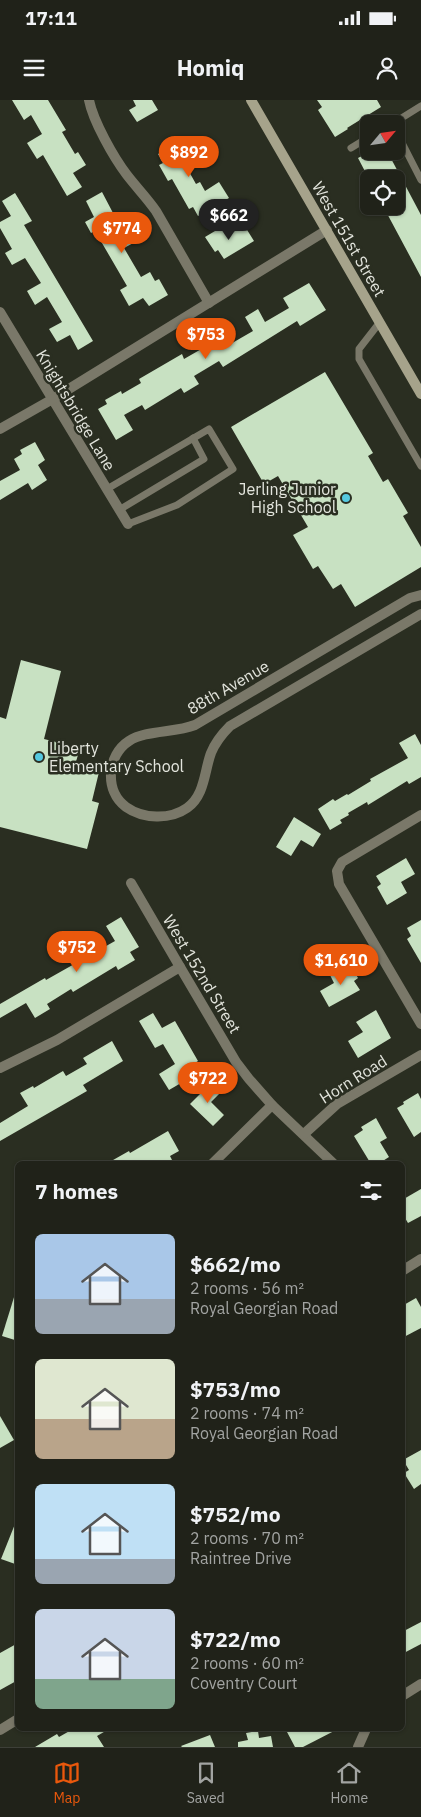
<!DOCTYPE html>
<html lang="en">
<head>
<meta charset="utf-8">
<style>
  body { margin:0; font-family:"IBM Plex Sans",sans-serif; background:#2d2f26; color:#f1f3f6; height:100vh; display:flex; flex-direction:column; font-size:19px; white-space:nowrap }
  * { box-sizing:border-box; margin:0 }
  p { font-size:16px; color:#a2a4a2 }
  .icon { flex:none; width:28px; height:28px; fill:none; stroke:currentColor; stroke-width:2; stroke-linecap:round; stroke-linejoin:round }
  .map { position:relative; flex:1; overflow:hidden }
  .details { position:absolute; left:15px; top:1061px; width:390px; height:570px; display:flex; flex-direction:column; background:#202219; border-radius:8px; box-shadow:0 1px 4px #0004,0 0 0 1px #3d3f38 }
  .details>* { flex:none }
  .needle { width:32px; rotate:61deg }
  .controls { position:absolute; left:360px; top:15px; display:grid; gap:10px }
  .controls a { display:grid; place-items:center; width:45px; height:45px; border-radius:8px; background:#202219; box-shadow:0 1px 4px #0004,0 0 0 1px #3d3f38; font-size:25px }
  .price { position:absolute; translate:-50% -42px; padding:0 11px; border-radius:18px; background:#ea580c; color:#fff; font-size:16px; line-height:32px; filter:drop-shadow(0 1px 2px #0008) }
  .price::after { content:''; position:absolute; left:50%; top:30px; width:15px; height:11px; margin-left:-8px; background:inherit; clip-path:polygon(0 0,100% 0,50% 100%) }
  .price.on { background:#222; color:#fff }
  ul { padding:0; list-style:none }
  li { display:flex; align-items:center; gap:15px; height:125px; padding:0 20px }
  li span { display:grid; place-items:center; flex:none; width:140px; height:100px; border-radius:8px; color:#555 }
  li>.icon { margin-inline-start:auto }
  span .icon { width:60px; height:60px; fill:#fffc; stroke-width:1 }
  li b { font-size:21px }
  h2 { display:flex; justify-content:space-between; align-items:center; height:60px; padding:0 20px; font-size:21px }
  .status { display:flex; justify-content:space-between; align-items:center; height:35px; padding:0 25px; background:#202219; direction:ltr }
  .status svg { height:14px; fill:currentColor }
  header { display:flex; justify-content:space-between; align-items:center; height:65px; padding:0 20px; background:#202219; font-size:22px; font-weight:700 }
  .tab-bar { display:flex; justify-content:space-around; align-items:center; height:70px; border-top:1px solid #3d3f38; background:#202219; font-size:14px; color:#a2a4a2 }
  .tab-bar a { display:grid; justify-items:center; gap:2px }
  .tab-bar .on { color:#ea580c }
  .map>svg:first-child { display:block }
  .building { fill:#c8e1c2 }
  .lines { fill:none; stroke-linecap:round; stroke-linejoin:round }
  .lane { stroke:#7a7869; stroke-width:7 }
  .street { stroke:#7a7869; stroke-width:10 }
  .secondary { stroke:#a6a38b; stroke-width:10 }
  .poi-dot { fill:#56c9e0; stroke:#2a2e21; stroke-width:2 }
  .labels { text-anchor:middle; stroke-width:5; stroke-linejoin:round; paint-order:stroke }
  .street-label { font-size:16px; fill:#e3e5dd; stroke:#2a2e21 }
  .poi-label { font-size:16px; fill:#e3e5dd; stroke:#2a2e21; text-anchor:end }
</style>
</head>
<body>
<div class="status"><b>17:11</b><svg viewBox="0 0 49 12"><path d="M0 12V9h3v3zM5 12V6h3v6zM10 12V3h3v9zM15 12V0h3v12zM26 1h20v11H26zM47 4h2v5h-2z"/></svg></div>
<header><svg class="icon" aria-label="menu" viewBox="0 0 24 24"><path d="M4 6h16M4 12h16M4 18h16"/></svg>Homiq<svg class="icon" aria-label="person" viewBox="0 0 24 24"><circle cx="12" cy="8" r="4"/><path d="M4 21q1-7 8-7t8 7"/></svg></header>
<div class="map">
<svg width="421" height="1647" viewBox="0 0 421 1647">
  <rect width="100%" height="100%" fill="#2a2e21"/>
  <!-- building -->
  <g class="building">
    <polygon points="12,0 48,0 66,30 62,32 75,54 78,52 86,65 73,73 82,87 67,96 43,55 37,59 27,43 42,34 31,15 24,20"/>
    <polygon points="133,0 152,0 158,10 137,22 129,10 136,6"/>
    <polygon points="317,0 377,0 381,7 347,28 348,29 335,37 318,10 322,7"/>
    <polygon points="190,36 199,52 183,61 196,84 200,82 205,91 219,82 229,98 198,116 193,107 189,109 172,79 168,81 159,65 163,63 158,54"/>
    <polygon points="371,51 387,51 421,115 421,177 383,106 396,106 396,79 369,79 358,58"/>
    <polygon points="102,92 123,132 129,128 137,141 124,148 141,177 150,172 155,181 159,179 168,195 149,206 143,198 129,206 120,190 127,186 95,131 91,133 85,122 94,117 86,101"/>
    <polygon points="15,93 32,121 24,125 93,241 78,250 70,235 57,242 49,229 62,222 47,197 35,205 27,191 41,183 25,158 12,165 5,153 12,149 0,128 0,122 11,116 2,101"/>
    <polygon points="225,125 230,134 244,125 254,141 224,159 218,150 215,152 205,137"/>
    <polygon points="309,183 326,210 300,226 297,221 223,267 219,261 194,276 199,284 184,293 181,288 145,310 142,305 124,315 133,330 116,340 98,309 107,304 105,300 121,291 122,294 141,283 139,279 182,254 184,259 210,244 207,241 220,233 227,246 253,231 245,217 258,209 265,222 289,208 283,198"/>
    <polygon points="325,272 373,353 368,356 383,382 388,379 408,413 403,416 421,447 421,467 355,507 341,484 333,489 318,466 313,469 293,435 308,427 278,376 264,384 231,327"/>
    <polygon points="35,342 45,360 38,365 47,380 32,390 28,383 0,400 0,381 20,370 14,359 22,354 20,350"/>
    <polygon points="21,560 61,571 44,639 80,648 75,665 99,672 92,701 99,703 87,749 0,727 0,617 6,619"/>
    <polygon points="415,634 421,645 421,677 409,684 407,681 368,705 367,702 348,713 349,715 340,720 342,723 330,730 318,709 333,699 335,701 347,694 348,695 371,681 370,679 408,658 399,643"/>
    <polygon points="294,717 321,734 313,747 301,740 291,756 276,747"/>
    <polygon points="406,758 415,774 401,782 407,793 387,805 377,787 381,784 376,776"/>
    <polygon points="121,817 139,847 130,852 135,860 118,870 116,866 73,892 71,889 47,904 50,909 35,918 26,903 0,918 0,904 45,878 46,880 115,841 106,826"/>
    <polygon points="421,820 421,863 407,839 411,836 407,828"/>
    <polygon points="350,864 358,878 354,881 360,890 329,907 320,891 334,883 330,875"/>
    <polygon points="376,910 391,938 358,958 348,941 363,932 356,922"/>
    <polygon points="153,913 162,928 175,921 198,961 195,963 200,972 169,990 159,974 175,964 163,944 155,948 139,921"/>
    <polygon points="112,941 123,961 83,985 87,991 0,1041 0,1023 28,1006 20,993 33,986 34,988 63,971 66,976 87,964 83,958"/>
    <polygon points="212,982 222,991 211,1002 224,1015 213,1026 190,1004"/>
    <polygon points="418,993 421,999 421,1032 414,1037 397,1008 404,1004 403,1002"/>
    <polygon points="376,1018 387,1038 380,1042 389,1057 378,1064 371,1064 354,1036 363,1030 361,1027"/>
    <polygon points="168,1031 179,1051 170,1056 174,1064 106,1064 129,1051 130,1053"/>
    <polygon points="421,1089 421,1116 408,1123 402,1113 402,1100"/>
    <polygon points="15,1194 18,1195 18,1241 2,1236"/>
    <polygon points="416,1198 421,1207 421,1228 402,1238 402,1206"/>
    <polygon points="0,1316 14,1340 0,1348"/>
    <polygon points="421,1350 421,1384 414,1389 404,1373 409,1370 403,1360"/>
    <polygon points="17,1419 18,1419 18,1465 1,1459"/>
    <polygon points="421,1522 421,1544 402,1554 402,1532"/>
    <polygon points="18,1543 18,1580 0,1590 0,1553"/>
    <polygon points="73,1629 109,1629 97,1636 104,1647 35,1647 57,1634 59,1637"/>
    <polygon points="295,1629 338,1629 303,1647 295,1647 287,1632"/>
    <polygon points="258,1631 259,1638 271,1636 273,1647 238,1647 238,1642 248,1640 246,1633"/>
    <polygon points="210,1635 215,1647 182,1647 181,1646"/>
  </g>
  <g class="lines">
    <!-- lane -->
    <g class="lane">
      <polyline points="392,24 421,6"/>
      <polyline points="396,31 421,80"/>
      <polyline points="351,48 369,37"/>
      <polyline points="380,222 359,249 359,259 421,366"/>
      <polyline points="107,389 209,329 233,369 177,405 128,424"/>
      <polyline points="119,410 204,359 193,338"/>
    </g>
    <!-- street -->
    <g class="street">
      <path d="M89,0C93,21 114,58 127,75C137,88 147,98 156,111L209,203"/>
      <polyline points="0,212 128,424"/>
      <polyline points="0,329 51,300 327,130"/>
      <path d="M421,495L410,498L195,625C175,633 146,630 129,641C107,655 104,691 126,707C143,719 170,720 187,708C205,695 204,672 211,653C215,643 222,634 230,626L421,514"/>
      <polyline points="421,715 342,762 337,771 339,784 421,924"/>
      <polyline points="131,783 180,867 236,962 249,979 272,1005 334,1064"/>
      <polyline points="0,968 57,940 180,867"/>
      <polyline points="304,1034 337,1004 421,955"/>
      <polyline points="212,1064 272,1005"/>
      <polyline points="402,1171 421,1159"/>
      <polyline points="402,1596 421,1584"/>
      <polyline points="0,1630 18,1619"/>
      <polyline points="358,1647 366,1629"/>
    </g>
    <!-- secondary -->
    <polyline class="secondary" points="251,0 421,294"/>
  </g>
  <!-- markers -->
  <g class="poi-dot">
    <circle cx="346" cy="398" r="5"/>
    <circle cx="39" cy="657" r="5"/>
  </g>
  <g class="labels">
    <!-- street labels -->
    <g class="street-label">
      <text transform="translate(349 139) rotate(60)" y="6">West 151st Street</text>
      <text transform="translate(76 310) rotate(59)" y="6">Knightsbridge Lane</text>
      <text transform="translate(228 587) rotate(-30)" y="6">88th Avenue</text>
      <text transform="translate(202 874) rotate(59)" y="6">West 152nd Street</text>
      <text transform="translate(353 979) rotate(-32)" y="6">Horn Road</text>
    </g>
    <!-- poi labels -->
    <g class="poi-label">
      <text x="336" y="395">Jerling Junior<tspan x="336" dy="18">High School</tspan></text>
      <text x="49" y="654" text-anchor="start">Liberty<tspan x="49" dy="18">Elementary School</tspan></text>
    </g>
  </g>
</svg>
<div class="controls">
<a><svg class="needle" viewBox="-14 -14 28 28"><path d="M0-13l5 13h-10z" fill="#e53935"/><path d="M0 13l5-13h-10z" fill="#a2a4a2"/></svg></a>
<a><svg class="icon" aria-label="locate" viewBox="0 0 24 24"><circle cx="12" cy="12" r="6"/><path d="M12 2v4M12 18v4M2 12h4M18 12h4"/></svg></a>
</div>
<b class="price" style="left:189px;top:78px">$892</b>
<b class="price on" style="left:229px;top:141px">$662</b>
<b class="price" style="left:122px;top:154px">$774</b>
<b class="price" style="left:206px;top:260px">$753</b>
<b class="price" style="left:77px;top:873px">$752</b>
<b class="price" style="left:341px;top:886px">$1,610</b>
<b class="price" style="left:208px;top:1004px">$722</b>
<section class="details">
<h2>7 homes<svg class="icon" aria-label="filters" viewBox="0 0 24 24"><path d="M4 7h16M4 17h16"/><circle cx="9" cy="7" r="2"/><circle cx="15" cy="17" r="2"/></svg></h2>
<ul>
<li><span style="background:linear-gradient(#a9c7e8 65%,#9aa5b1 0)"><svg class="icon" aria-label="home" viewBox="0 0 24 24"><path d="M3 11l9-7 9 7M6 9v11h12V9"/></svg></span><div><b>$662/mo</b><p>2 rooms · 56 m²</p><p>Royal Georgian Road</p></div></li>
<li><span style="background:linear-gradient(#dfe7d0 60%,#b9a48a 0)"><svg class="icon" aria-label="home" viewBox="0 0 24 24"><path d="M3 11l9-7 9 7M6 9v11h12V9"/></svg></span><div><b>$753/mo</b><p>2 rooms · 74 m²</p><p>Royal Georgian Road</p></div></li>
<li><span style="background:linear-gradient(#bfe0f5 75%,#9aa5b1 0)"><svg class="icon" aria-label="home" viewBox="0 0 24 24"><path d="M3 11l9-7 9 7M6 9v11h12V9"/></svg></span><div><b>$752/mo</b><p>2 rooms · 70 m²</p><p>Raintree Drive</p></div></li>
<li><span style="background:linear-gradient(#c9d6e8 70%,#7fa58c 0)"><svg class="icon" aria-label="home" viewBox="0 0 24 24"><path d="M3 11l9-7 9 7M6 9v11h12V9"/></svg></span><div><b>$722/mo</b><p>2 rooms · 60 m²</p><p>Coventry Court</p></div></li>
</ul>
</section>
</div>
<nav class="tab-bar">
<a class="on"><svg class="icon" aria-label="map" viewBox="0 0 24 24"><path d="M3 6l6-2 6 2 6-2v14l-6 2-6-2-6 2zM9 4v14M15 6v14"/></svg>Map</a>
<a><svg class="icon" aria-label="saved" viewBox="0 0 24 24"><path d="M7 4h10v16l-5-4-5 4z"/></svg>Saved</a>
<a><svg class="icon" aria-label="home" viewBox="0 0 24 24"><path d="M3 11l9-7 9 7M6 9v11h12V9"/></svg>Home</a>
</nav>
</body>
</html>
